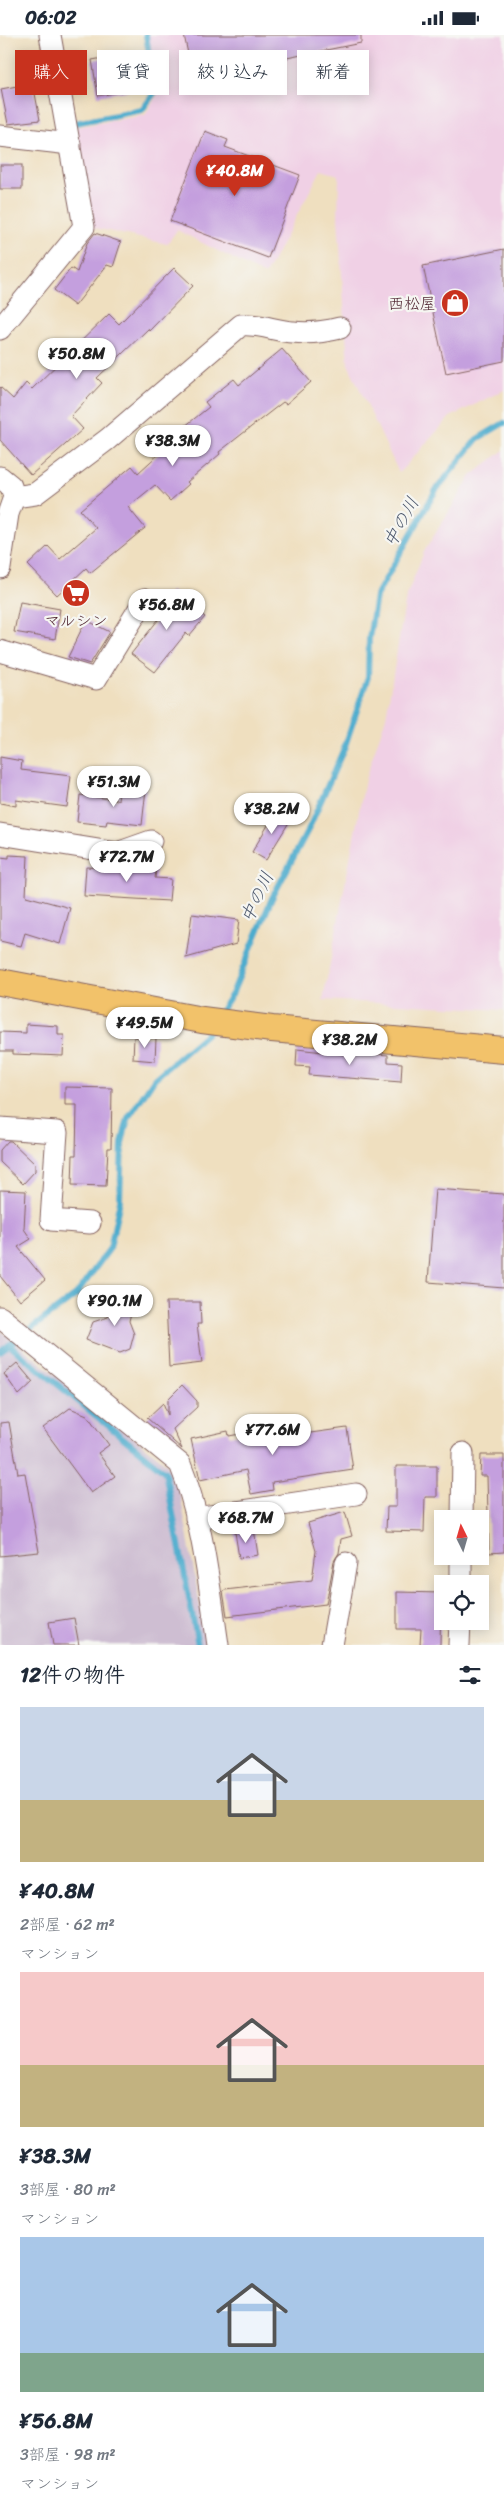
<!DOCTYPE html>
<html lang="ja">
<head>
<meta charset="utf-8">
<style>
  body { margin:0; font-family:Sriracha,"Klee One",sans-serif; background:#f2f2f3; color:#1f2937; height:100vh; display:flex; flex-direction:column; font-size:19px; white-space:nowrap }
  * { box-sizing:border-box; margin:0 }
  p { font-size:16px; color:#747a83 }
  .icon { flex:none; width:28px; height:28px; fill:none; stroke:currentColor; stroke-width:2; stroke-linecap:round; stroke-linejoin:round }
  .map { position:relative; height:1610px; overflow:hidden }
  .panel { display:flex; flex-direction:column; background:#fff; flex:1 }
  .panel>* { flex:none }
  .banner { position:absolute; left:15px; top:15px; width:475px; height:45px; display:flex; gap:10px }
  .needle { width:32px; rotate:355deg }
  .fabs { position:absolute; left:434px; top:1475px; display:grid; gap:10px }
  .fabs a { display:grid; place-items:center; width:55px; height:55px; border-radius:0px; background:#fff; box-shadow:0 2px 12px #0003; font-size:25px }
  .price { position:absolute; translate:-50% -42px; padding:0 11px; border-radius:18px; background:#fff; color:#222; font-size:16px; line-height:32px; filter:drop-shadow(0 1px 2px #0008) }
  .price::after { content:''; position:absolute; left:50%; top:30px; width:15px; height:11px; margin-left:-8px; background:inherit; clip-path:polygon(0 0,100% 0,50% 100%) }
  .price.current { background:#c8321e; color:#fff }
  ul { padding:0; list-style:none }
  li { display:grid; align-content:center; gap:10px; height:265px; padding:0 20px }
  li span { display:grid; place-items:center; height:155px; border-radius:0px; color:#555 }
  li>.icon { margin-inline-start:auto }
  span .icon { width:90px; height:90px; fill:#fffc; stroke-width:1 }
  li b { font-size:21px }
  h2 { display:flex; justify-content:space-between; align-items:center; height:60px; padding:0 20px; font-size:21px }
  .pill { padding:0 18px; border-radius:0px; background:#fff; box-shadow:0 2px 12px #0003; font-size:18px; line-height:45px }
  .pill.current { background:#c8321e; color:#fff }
  .status { display:flex; justify-content:space-between; align-items:center; height:35px; padding:0 25px; background:#fff; direction:ltr }
  .status svg { height:14px; fill:currentColor }
  .map>svg:first-child { display:block }
  .built { fill:#f0d0e5 }
  .industrial { fill:#cebed2 }
  .lines { fill:none; stroke-linecap:round; stroke-linejoin:round }
  .stream { stroke:#4eaccd; stroke-width:6 }
  .building { fill:#c49fde }
  .minor-casing { stroke:#84625f; stroke-width:23 }
  .major-casing { stroke:#84625f; stroke-width:28 }
  .minor { stroke:#fff; stroke-width:21 }
  .major { stroke:#f2c26a; stroke-width:26 }
  .labels { text-anchor:middle; stroke-width:4.5; stroke-linejoin:round; paint-order:stroke }
  .poi-label { font-size:16px; fill:#4a1f2b; stroke:#f6f6f2; text-anchor:end }
  .water-label { font-size:18px; font-style:italic; fill:#4c576c; stroke:#f6f6f2 }
</style>
</head>
<body>
<div class="status"><b>06:02</b><svg viewBox="0 0 49 12"><path d="M0 12V9h3v3zM5 12V6h3v6zM10 12V3h3v9zM15 12V0h3v12zM26 1h20v11H26zM47 4h2v5h-2z"/></svg></div>
<div class="map">
<svg width="504" height="1610" viewBox="0 0 504 1610">
  <rect width="100%" height="100%" fill="#f6f6f2"/>
  <filter id="ink" filterUnits="userSpaceOnUse"><feTurbulence type="fractalNoise" baseFrequency=".02" numOctaves="2"/><feDisplacementMap in="SourceGraphic" scale="10" xChannelSelector="R" yChannelSelector="G"/><feConvolveMatrix kernelMatrix="1 2 1 2 8 2 1 2 1" color-interpolation-filters="sRGB"/></filter>
  <filter id="wash" filterUnits="userSpaceOnUse"><feTurbulence type="fractalNoise" baseFrequency=".0096" numOctaves="4" result="noise"/><feDisplacementMap in="SourceGraphic" scale="20" xChannelSelector="R" yChannelSelector="G"/><feGaussianBlur stdDeviation="1.12" result="paint"/><feColorMatrix in="noise" values="0 0 0 0 0 0 0 0 0 0 0 0 0 0 0 0 0 1.4 0 .05"/><feComposite in="paint" operator="in"/></filter>
  <g filter="url(#wash)">
    <rect width="100%" height="100%" fill="#efdfbf"/>
    <!-- built -->
    <g class="built">
      <polygon points="148,0 504,0 504,355 450,382 399,438 348,329 338,182 339,140 321,135 265,240 177,195 167,209 91,192 76,92 145,80 158,59"/>
      <polygon points="504,415 504,975 323,965 365,745 386,682 406,562 424,517 471,441"/>
    </g>
    <!-- industrial -->
    <polygon class="industrial" points="0,1295 167,1429 178,1447 207,1610 0,1610"/>
    <g class="lines">
      <!-- stream -->
      <g class="stream">
        <polyline points="75,88 142,75 155,57 146,0"/>
        <polyline points="218,980 232,959 272,863 309,793 345,711 368,642 369,604 376,561 436,455 477,404 504,388"/>
        <polyline points="9,1310 165,1437 198,1610"/>
        <polyline points="0,1317 76,1260 110,1213 120,1165 122,1108 128,1083 155,1043 206,999 210,993"/>
      </g>
    </g>
    <g id="blocks">
      <!-- building -->
      <g class="building">
        <polygon points="184,0 361,0 361,8 193,42"/>
        <polygon points="131,18 137,54 98,61 92,25"/>
        <polygon points="33,48 40,85 8,89 1,54"/>
        <polygon points="205,96 228,105 225,112 300,140 268,223 170,186"/>
        <rect x="0" y="130" width="22" height="24"/>
        <polygon points="95,198 121,207 113,232 107,230 75,271 54,255 71,233 77,237 87,208"/>
        <polygon points="504,214 504,326 446,338 423,231"/>
        <polygon points="174,233 193,251 149,296 148,294 97,343 102,348 71,381 83,394 31,440 0,405 0,352 13,364 26,348 32,354 109,279 119,289"/>
        <polygon points="282,314 311,347 286,369 283,367 219,417 220,419 187,447 189,449 170,466 155,450 128,472 145,493 90,538 86,533 57,560 28,530 48,511 60,524 96,493 80,475 132,431 138,438 173,406 170,403 209,372 205,367 234,344 239,350"/>
        <polygon points="171,556 205,582 189,601 186,598 155,637 131,619 162,580 156,575"/>
        <polygon points="20,567 60,574 55,604 14,597"/>
        <polygon points="86,585 110,597 90,629 68,622"/>
        <polygon points="0,722 22,726 21,735 71,741 67,772 16,765 16,771 0,768"/>
        <polygon points="120,751 146,754 142,790 107,786 106,790 77,787 80,760 118,765"/>
        <polygon points="277,775 291,784 266,825 252,817"/>
        <polygon points="9,820 28,821 26,861 70,873 60,909 25,898 21,911 0,906 0,822 9,823"/>
        <polygon points="138,827 157,828 155,843 171,844 169,866 84,861 86,832 138,835"/>
        <polygon points="192,879 239,885 236,909 186,923"/>
        <polygon points="26,989 58,991 58,1000 64,1000 63,1021 13,1019 13,1016 0,1016 0,997 26,998"/>
        <polygon points="134,1002 156,1003 155,1026 133,1024"/>
        <polygon points="297,1014 350,1020 350,1017 388,1020 388,1027 402,1028 401,1047 309,1040 310,1032 296,1031"/>
        <polygon points="65,1052 112,1053 111,1113 108,1113 106,1151 72,1150 73,1120 76,1120 77,1070 65,1070"/>
        <polygon points="8,1106 11,1106 35,1129 35,1136 23,1149 0,1127 0,1115"/>
        <polygon points="435,1154 504,1159 504,1253 428,1247"/>
        <polygon points="0,1155 26,1156 24,1194 31,1204 18,1212 45,1245 20,1266 0,1241"/>
        <polygon points="127,1258 133,1270 129,1286 134,1299 130,1314 120,1318 86,1305 93,1287 108,1282 115,1265"/>
        <polygon points="166,1267 200,1267 201,1289 197,1289 202,1328 169,1332"/>
        <polygon points="17,1328 33,1347 19,1360 4,1339"/>
        <polygon points="182,1350 197,1366 197,1372 173,1394 182,1414 147,1383 163,1368 168,1380 168,1364"/>
        <polygon points="70,1373 87,1380 109,1410 98,1418 115,1441 91,1458 43,1393"/>
        <polygon points="9,1387 18,1439 25,1438 39,1517 0,1521 0,1388"/>
        <polygon points="272,1393 274,1403 347,1393 353,1435 272,1447 273,1455 251,1459 246,1435 200,1445 191,1404 228,1396 229,1401"/>
        <polygon points="481,1420 504,1420 504,1517 489,1518 487,1441 480,1441"/>
        <polygon points="396,1431 437,1431 437,1462 425,1462 424,1497 386,1496 387,1472 396,1472"/>
        <polygon points="345,1477 352,1501 341,1504 339,1518 334,1526 326,1569 227,1581 223,1556 225,1555 312,1545 316,1516 308,1488"/>
        <polygon points="254,1494 258,1520 239,1523 235,1497"/>
        <polygon points="397,1557 441,1558 440,1610 420,1610 421,1594 397,1594"/>
        <polygon points="74,1583 79,1610 53,1610 49,1587"/>
      </g>
    </g>
  </g>
  <g filter="url(#ink)">
    <use href="#blocks" fill-opacity="0" stroke="#84625f" stroke-width="1"/>
    <g class="lines">
      <defs>
        <g id="minor">
          <polyline points="0,101 70,109"/>
          <polyline points="0,294 84,192 50,0"/>
          <polyline points="0,442 11,451 14,462 8,479 0,533"/>
          <path d="M14,462L35,459L108,404L241,290C258,288 276,296 293,297C309,299 324,297 340,293"/>
          <polyline points="0,616 96,644 145,564"/>
          <polyline points="0,799 117,818 151,806"/>
          <polyline points="0,1093 57,1097 51,1185 90,1188"/>
          <path d="M0,1282L180,1429C203,1486 209,1550 218,1610"/>
          <polyline points="196,1483 356,1459"/>
          <polyline points="462,1484 463,1418"/>
          <polyline points="461,1549 461,1521"/>
          <polyline points="332,1610 346,1528"/>
          <polyline points="459,1610 460,1586"/>
        </g>
        <polyline id="major" points="0,947 202,985 272,994 504,1015"/>
      </defs>
      <!-- minor casing -->
      <use href="#minor" class="minor-casing"/>
      <!-- major casing -->
      <use href="#major" class="major-casing"/>
      <!-- minor -->
      <use href="#minor" class="minor"/>
      <!-- major -->
      <use href="#major" class="major"/>
    </g>
  </g>
  <!-- icons -->
  <defs>
    <symbol id="shop-disc" viewBox="-11 -11 22 22"><circle r="9.5" fill="#c8321e" stroke="#f6f6f2"/><path d="M-5-2.5h2.3a2.7 3.5 0 0 1 5.4 0H5L5.5 6h-11ZM-1.5-2.5h3a1.5 2.3 0 0 0-3 0Z" fill="#fff"/></symbol>
    <symbol id="supermarket-disc" viewBox="-11 -11 22 22"><circle r="9.5" fill="#c8321e" stroke="#f6f6f2"/><path d="M-6-5.5h2.5l.6 2H6L4.5 2H-2.5L-4.4-4H-6ZM-1.5 3.2a1.3 1.3 0 1 0 .1 0ZM3 3.2a1.3 1.3 0 1 0 .1 0Z" fill="#fff"/></symbol>
  </defs>
  <g fill-rule="evenodd">
    <use href="#shop-disc" x="439" y="252" width="32" height="32"/>
    <use href="#supermarket-disc" x="60" y="542" width="32" height="32"/>
  </g>
  <g class="labels">
    <!-- poi labels -->
    <g class="poi-label">
      <text x="436" y="274">西松屋</text>
      <text x="76" y="591" text-anchor="middle">マルシン</text>
    </g>
    <!-- water labels -->
    <g class="water-label">
      <text transform="translate(401 487) rotate(-61)" y="6">中の川</text>
      <text transform="translate(257 862) rotate(-65)" y="6">中の川</text>
    </g>
  </g>
</svg>
<div class="fabs">
<a><svg class="needle" viewBox="-14 -14 28 28"><path d="M0-13l5 13h-10z" fill="#e53935"/><path d="M0 13l5-13h-10z" fill="#747a83"/></svg></a>
<a><svg class="icon" aria-label="locate" viewBox="0 0 24 24"><circle cx="12" cy="12" r="6"/><path d="M12 2v4M12 18v4M2 12h4M18 12h4"/></svg></a>
</div>
<b class="price current" style="left:235px;top:162px">¥40.8M</b>
<b class="price" style="left:77px;top:345px">¥50.8M</b>
<b class="price" style="left:173px;top:432px">¥38.3M</b>
<b class="price" style="left:167px;top:596px">¥56.8M</b>
<b class="price" style="left:114px;top:773px">¥51.3M</b>
<b class="price" style="left:272px;top:800px">¥38.2M</b>
<b class="price" style="left:127px;top:848px">¥72.7M</b>
<b class="price" style="left:145px;top:1014px">¥49.5M</b>
<b class="price" style="left:350px;top:1031px">¥38.2M</b>
<b class="price" style="left:115px;top:1292px">¥90.1M</b>
<b class="price" style="left:273px;top:1421px">¥77.6M</b>
<b class="price" style="left:246px;top:1509px">¥68.7M</b>
<div class="banner">
<a class="pill current">購入</a>
<a class="pill">賃貸</a>
<a class="pill">絞り込み</a>
<a class="pill">新着</a>
</div>
</div>
<section class="panel">
<h2>12件の物件<svg class="icon" aria-label="filters" viewBox="0 0 24 24"><path d="M4 7h16M4 17h16"/><circle cx="9" cy="7" r="2"/><circle cx="15" cy="17" r="2"/></svg></h2>
<ul>
<li><span style="background:linear-gradient(#c9d6e8 60%,#c2b280 0)"><svg class="icon" aria-label="home" viewBox="0 0 24 24"><path d="M3 11l9-7 9 7M6 9v11h12V9"/></svg></span><div><b>¥40.8M</b><p>2部屋 · 62 m²</p><p>マンション</p></div></li>
<li><span style="background:linear-gradient(#f6c9c9 60%,#c2b280 0)"><svg class="icon" aria-label="home" viewBox="0 0 24 24"><path d="M3 11l9-7 9 7M6 9v11h12V9"/></svg></span><div><b>¥38.3M</b><p>3部屋 · 80 m²</p><p>マンション</p></div></li>
<li><span style="background:linear-gradient(#a9c7e8 75%,#7fa58c 0)"><svg class="icon" aria-label="home" viewBox="0 0 24 24"><path d="M3 11l9-7 9 7M6 9v11h12V9"/></svg></span><div><b>¥56.8M</b><p>3部屋 · 98 m²</p><p>マンション</p></div></li>
</ul>
</section>
</body>
</html>
